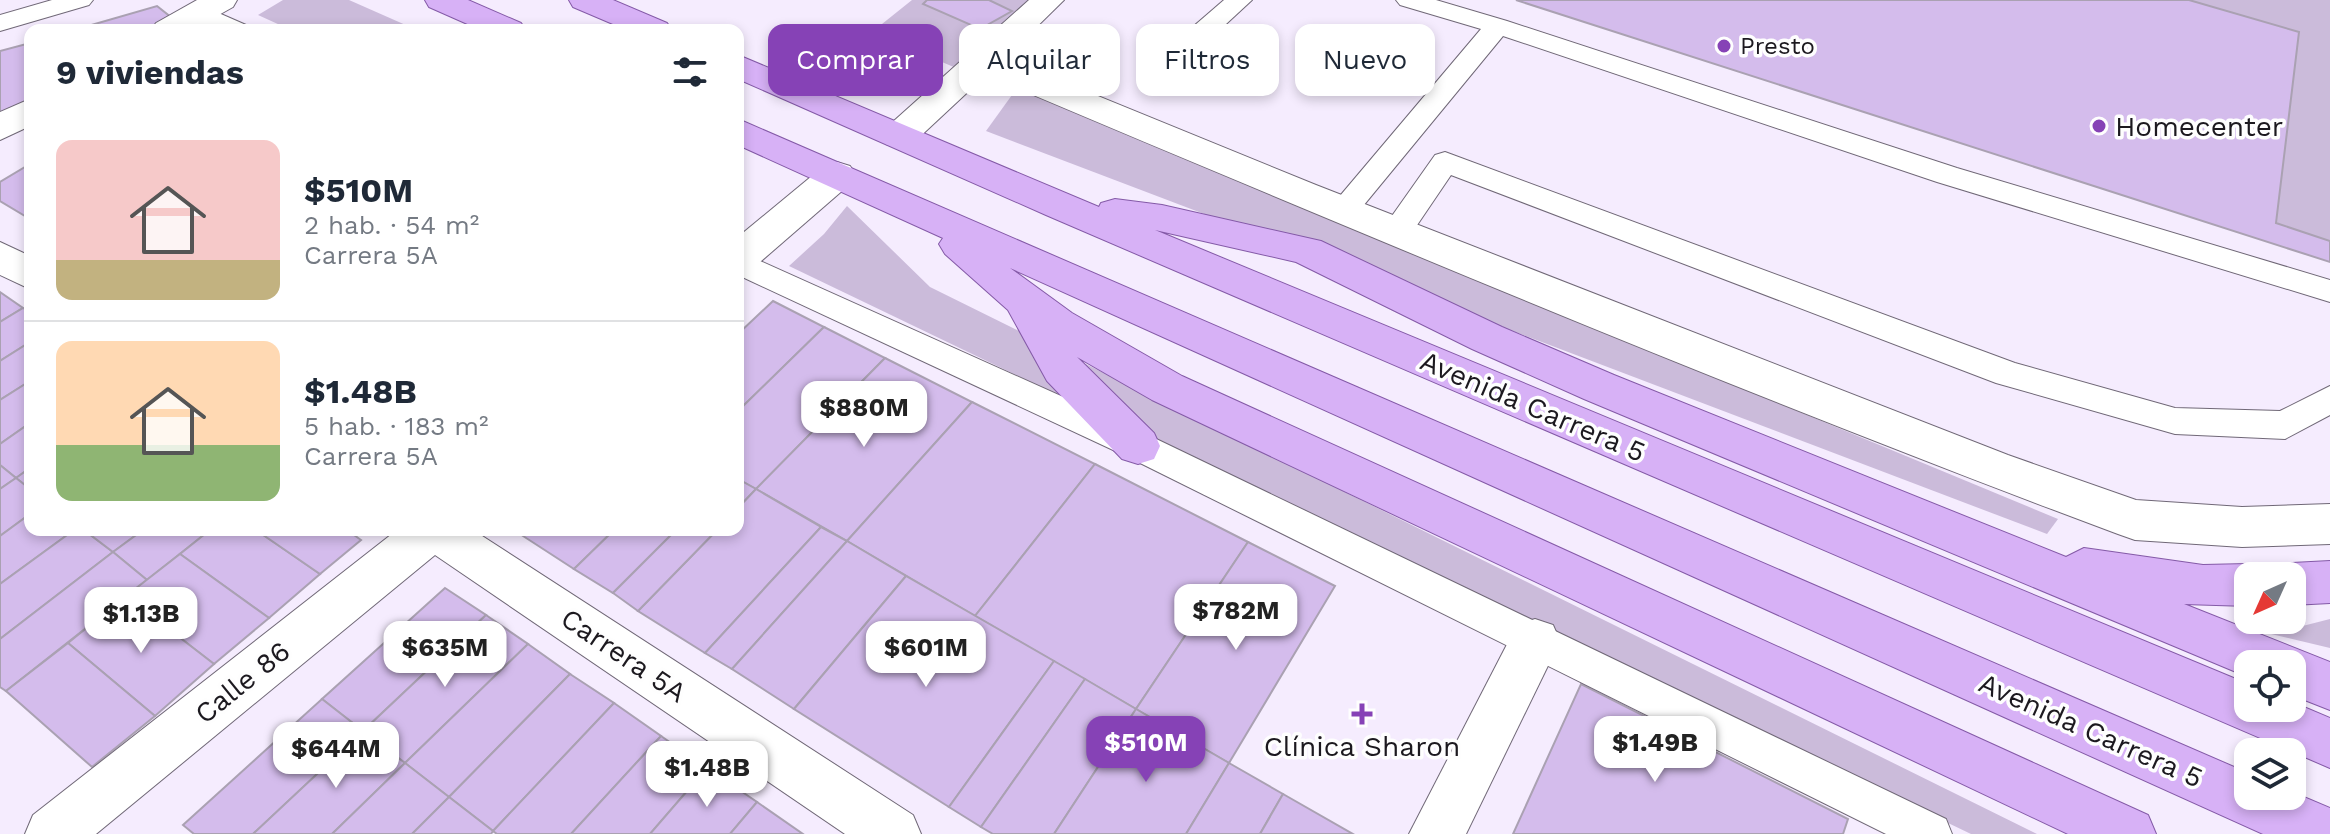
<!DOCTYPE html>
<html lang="es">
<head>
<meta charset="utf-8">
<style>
  body { margin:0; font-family:"Work Sans",sans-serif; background:#f2f2f3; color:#1f2937; height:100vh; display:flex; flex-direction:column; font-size:30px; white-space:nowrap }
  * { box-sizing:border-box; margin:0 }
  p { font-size:26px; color:#747a83 }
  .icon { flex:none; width:44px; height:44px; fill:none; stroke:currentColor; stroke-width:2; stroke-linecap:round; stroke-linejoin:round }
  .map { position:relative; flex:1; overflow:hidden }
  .sheet { position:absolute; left:24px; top:24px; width:720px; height:512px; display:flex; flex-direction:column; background:#fff; border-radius:16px; box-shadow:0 4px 12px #0003 }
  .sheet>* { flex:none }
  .top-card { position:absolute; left:768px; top:24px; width:760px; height:72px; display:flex; gap:16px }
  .needle { width:52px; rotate:225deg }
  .controls { position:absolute; left:2234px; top:562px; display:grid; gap:16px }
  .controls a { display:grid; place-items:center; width:72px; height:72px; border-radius:16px; background:#fff; box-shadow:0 4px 12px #0003; font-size:40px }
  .price { position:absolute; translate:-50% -68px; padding:0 18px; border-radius:16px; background:#fff; color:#222; font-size:26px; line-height:52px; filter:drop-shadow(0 2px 4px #0008) }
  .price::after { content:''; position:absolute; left:50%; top:48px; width:24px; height:18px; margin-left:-12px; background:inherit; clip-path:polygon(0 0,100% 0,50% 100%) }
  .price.on { background:#8642b6; color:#fff }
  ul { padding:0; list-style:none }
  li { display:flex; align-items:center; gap:24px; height:200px; padding:0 32px }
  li+li { border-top:2px solid #e0e1e3 }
  li span { display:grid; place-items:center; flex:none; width:224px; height:160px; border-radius:16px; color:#555 }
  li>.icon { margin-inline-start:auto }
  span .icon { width:96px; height:96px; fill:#fffc; stroke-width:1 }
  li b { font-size:34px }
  h2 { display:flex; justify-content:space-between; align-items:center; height:96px; padding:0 32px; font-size:34px }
  .pill { padding:0 28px; border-radius:16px; background:#fff; box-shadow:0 4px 12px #0003; font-size:28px; line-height:72px }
  .pill.on { background:#8642b6; color:#fff }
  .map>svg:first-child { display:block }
  .green { fill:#cbbbda }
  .building { fill:#d4bcec; stroke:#aaa1b2; stroke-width:2 }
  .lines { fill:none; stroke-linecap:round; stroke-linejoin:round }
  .lane-casing { stroke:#706877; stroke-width:2 }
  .street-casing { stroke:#706877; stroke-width:2 }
  .primary-casing { stroke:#845aa7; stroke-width:2 }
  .lane { fill:#fff; fill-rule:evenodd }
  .street { fill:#fff; fill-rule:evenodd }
  .primary { fill:#d7b1f6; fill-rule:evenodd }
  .poi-dot { fill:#8642b6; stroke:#fefefe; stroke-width:3 }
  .labels { text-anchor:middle; stroke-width:7; stroke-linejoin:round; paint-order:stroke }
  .far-poi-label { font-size:24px; fill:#1c191f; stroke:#fefefe; text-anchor:start }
  .poi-label { font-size:28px; fill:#1c191f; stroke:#fefefe; text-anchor:start }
  .street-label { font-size:28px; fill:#1c191f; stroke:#fefefe }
</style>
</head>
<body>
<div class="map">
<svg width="2330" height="834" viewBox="0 0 2330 834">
  <rect width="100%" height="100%" fill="#f5ecfe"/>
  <!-- green -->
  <g class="green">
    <polygon points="283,0 349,0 417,30 291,30 258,15"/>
    <polygon points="912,0 1030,0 956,68 872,32"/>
    <polygon points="2189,0 2330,0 2330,241 2276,223 2299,32"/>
    <polygon points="1017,88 2058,519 2047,534 986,131"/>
    <polygon points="847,206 930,287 2037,834 1971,834 789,266 824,234"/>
    <polygon points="2330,619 2330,648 2271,634"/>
  </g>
  <!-- building -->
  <g class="building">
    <polygon points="927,0 989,0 1012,11 980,29 923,4"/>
    <polygon points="1516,0 2189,0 2299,32 2276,223 2330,241 2330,262"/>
    <polygon points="157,6 172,18 152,30 74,30"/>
    <polygon points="30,43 30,100 0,115 0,51"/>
    <polygon points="867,46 920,69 906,82 849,59"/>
    <polygon points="30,164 30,219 0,201 0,182"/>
    <polygon points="0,292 23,308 0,322"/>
    <polygon points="773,301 824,327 738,411 738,334"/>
    <polygon points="23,308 30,312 30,342 0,361 0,322"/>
    <polygon points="824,327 885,358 756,489 738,479 738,411"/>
    <polygon points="30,342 30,381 0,400 0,361"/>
    <polygon points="885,358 972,402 847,541 756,489"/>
    <polygon points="30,381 30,423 0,444 0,400"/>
    <polygon points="972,402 1095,464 975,616 847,541"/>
    <polygon points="30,423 30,468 16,478 0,465 0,444"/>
    <polygon points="1095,464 1248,542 1136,709 975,616"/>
    <polygon points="0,465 16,478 0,489"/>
    <polygon points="30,468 30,489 16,478"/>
    <polygon points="16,478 30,489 30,514 0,536 0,489"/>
    <polygon points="738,479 756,489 738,508"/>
    <polygon points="756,489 821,527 705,653 638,611 717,530 738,530 738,508"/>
    <polygon points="30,514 30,530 74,530 0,584 0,536"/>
    <polygon points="821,527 847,541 732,669 705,653"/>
    <polygon points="74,530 84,530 113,552 0,639 0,584"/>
    <polygon points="84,530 143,530 113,552"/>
    <polygon points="143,530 210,530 147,580 113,552"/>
    <polygon points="210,530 256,530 320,574 269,618 180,554"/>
    <polygon points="256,530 347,530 361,540 320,574"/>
    <polygon points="525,530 614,530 574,569 520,534"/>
    <polygon points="614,530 676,530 613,593 574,569"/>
    <polygon points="676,530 717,530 638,611 613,593"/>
    <polygon points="847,541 906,576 794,709 732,669"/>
    <polygon points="1248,542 1335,586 1229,763 1136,709"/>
    <polygon points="113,552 147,580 6,691 0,687 0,639"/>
    <polygon points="180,554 269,618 214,664 126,596"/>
    <polygon points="906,576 1054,661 949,807 794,709"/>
    <polygon points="445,588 486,615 363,731 322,699"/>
    <polygon points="126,596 214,664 155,716 68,643"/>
    <polygon points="486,615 528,644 405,763 363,731"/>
    <polygon points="68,643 155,716 92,767 6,691"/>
    <polygon points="528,644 570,674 449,797 405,763"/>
    <polygon points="1054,661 1085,679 981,827 949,807"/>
    <polygon points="570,674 614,703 493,831 449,797"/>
    <polygon points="1085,679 1136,709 1054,834 993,834 981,827"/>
    <polygon points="1581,684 1848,819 1843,834 1513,834"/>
    <polygon points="322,699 363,731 253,834 194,834 183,825"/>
    <polygon points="614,703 661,736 571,834 497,834 493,831"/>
    <polygon points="1136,709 1229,763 1186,834 1054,834"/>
    <polygon points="363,731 405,763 332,834 253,834"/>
    <polygon points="661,736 707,768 650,834 571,834"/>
    <polygon points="405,763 449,797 412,834 332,834"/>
    <polygon points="1229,763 1283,794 1260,834 1186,834"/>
    <polygon points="707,768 757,802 730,834 650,834"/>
    <polygon points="1283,794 1353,834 1260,834"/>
    <polygon points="449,797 493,831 491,834 412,834"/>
    <polygon points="757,802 803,834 730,834"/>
  </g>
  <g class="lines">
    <defs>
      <g id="lane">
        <polygon points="52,0 93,0 89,5 0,31 0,15"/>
        <polygon points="1224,0 1252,0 1198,50 1180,50 1176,44 1180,38"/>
        <polygon points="1396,0 1436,0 1507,21 1957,168 2330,280 2330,302 1937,182 1503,36 1354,217 1344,220 1334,217 1329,210 1334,203 1481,29 1400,5"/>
        <path d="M198,4L246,25L250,30C228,30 200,32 185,12L189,7Z"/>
        <polygon points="1445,152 2015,363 2175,408 2280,411 2330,386 2330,415 2285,439 2175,434 1996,383 1451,175 1409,237 1398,240 1387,237 1383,230 1387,223 1435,155"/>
        <polygon points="738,251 1150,436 1946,819 1952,834 1886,834 1126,456 738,275"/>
      </g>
      <g id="street">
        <polygon points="197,0 237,0 233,7 192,30 151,30 156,23"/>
        <path d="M1029,0H1064L1005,58L1316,185L2008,455L2136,500L2242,507L2330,504V544L2242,547L2135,540L2118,534C1737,392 1361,233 986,75L912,144L899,148L886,144L881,136L886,128Z"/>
        <polygon points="30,99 30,126 0,140 0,112"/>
        <polygon points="837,162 850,166 856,175 850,184 752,269 738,273 738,237 824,166"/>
        <polygon points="0,242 30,256 30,289 0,275"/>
        <polygon points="397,530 473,530 913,815 921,834 845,834 435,555 96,834 25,834 33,815"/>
        <polygon points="1535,619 1553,625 1560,641 1466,834 1409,834 1517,625"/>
      </g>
      <g id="primary">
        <polygon points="425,0 468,0 521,23 526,30 481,30 429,7"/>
        <polygon points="569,0 613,0 667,23 672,30 627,30 573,7"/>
        <polygon points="738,55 1099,207 1101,203 1115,199 1162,205 1321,241 1502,327 1614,375 2066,557 2084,548 2203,565 2248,564 2265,570 2268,576 2248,576 2248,606 2184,604 2330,662 2330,710 2292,695 2292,664 2248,664 2248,677 1584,399 1472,349 1296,262 1155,230 2248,684 2248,708 2292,708 2292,702 2330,718 2330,768 1046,215 738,79"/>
        <polygon points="738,119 2248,773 2248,796 2292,796 2292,792 2330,808 2330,834 2263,834 1010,268 1072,313 1182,376 2148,815 2156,834 2068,834 1152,400 1077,357 1154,433 1160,446 1154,459 1138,464 1122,459 1047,381 1008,310 945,254 939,244 943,238 738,145"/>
        <polygon points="2330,561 2330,603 2292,605 2292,576 2272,576 2275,569 2292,563"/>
      </g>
    </defs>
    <!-- lane casing -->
    <use href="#lane" class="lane-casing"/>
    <!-- street casing -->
    <use href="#street" class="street-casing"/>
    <!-- primary casing -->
    <use href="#primary" class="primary-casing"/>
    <!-- lane -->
    <use href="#lane" class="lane"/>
    <!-- street -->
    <use href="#street" class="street"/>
    <!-- primary -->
    <use href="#primary" class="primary"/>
  </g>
  <!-- markers -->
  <g class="poi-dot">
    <circle cx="1724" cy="46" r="8"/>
    <circle cx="2099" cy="126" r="8"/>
    <path d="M1358 702h8v8h8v8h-8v8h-8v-8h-8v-8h8z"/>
  </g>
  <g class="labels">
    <!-- far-poi labels -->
    <g class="far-poi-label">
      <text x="1740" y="54">Presto</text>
    </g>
    <!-- poi labels -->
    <g class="poi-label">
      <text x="2115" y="136">Homecenter</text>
      <text x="1362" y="756" text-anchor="middle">Clínica Sharon</text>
    </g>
    <!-- street labels -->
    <g class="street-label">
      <text transform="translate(1533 406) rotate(23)" y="10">Avenida Carrera 5</text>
      <text transform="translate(624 655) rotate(34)" y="10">Carrera 5A</text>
      <text transform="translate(242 682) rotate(-39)" y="10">Calle 86</text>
      <text transform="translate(2091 730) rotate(24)" y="10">Avenida Carrera 5</text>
    </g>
  </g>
</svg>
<div class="controls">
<a><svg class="needle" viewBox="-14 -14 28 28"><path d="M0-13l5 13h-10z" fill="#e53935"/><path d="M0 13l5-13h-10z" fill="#747a83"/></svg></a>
<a><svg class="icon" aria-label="locate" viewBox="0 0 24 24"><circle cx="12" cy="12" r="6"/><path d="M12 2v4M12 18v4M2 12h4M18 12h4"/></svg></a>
<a><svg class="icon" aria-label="layers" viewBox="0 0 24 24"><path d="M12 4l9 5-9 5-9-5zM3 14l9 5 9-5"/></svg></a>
</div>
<b class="price" style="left:864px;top:449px">$880M</b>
<b class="price" style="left:1236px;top:652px">$782M</b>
<b class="price" style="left:141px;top:655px">$1.13B</b>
<b class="price" style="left:445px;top:689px">$635M</b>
<b class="price" style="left:926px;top:689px">$601M</b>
<b class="price on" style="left:1146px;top:784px">$510M</b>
<b class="price" style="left:1655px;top:784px">$1.49B</b>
<b class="price" style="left:336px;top:790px">$644M</b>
<b class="price" style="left:707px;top:809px">$1.48B</b>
<div class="top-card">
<a class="pill on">Comprar</a>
<a class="pill">Alquilar</a>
<a class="pill">Filtros</a>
<a class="pill">Nuevo</a>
</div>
<section class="sheet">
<h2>9 viviendas<svg class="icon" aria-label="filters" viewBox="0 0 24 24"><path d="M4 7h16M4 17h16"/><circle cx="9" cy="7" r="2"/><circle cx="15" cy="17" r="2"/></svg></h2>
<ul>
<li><span style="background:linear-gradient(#f6c9c9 75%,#c2b280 0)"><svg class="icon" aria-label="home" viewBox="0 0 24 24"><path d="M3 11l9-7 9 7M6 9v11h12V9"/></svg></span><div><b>$510M</b><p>2 hab. · 54 m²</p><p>Carrera 5A</p></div></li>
<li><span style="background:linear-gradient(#ffd9b3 65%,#8fb573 0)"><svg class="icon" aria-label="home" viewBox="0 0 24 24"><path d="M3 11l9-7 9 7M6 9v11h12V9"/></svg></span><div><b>$1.48B</b><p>5 hab. · 183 m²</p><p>Carrera 5A</p></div></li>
</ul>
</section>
</div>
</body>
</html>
